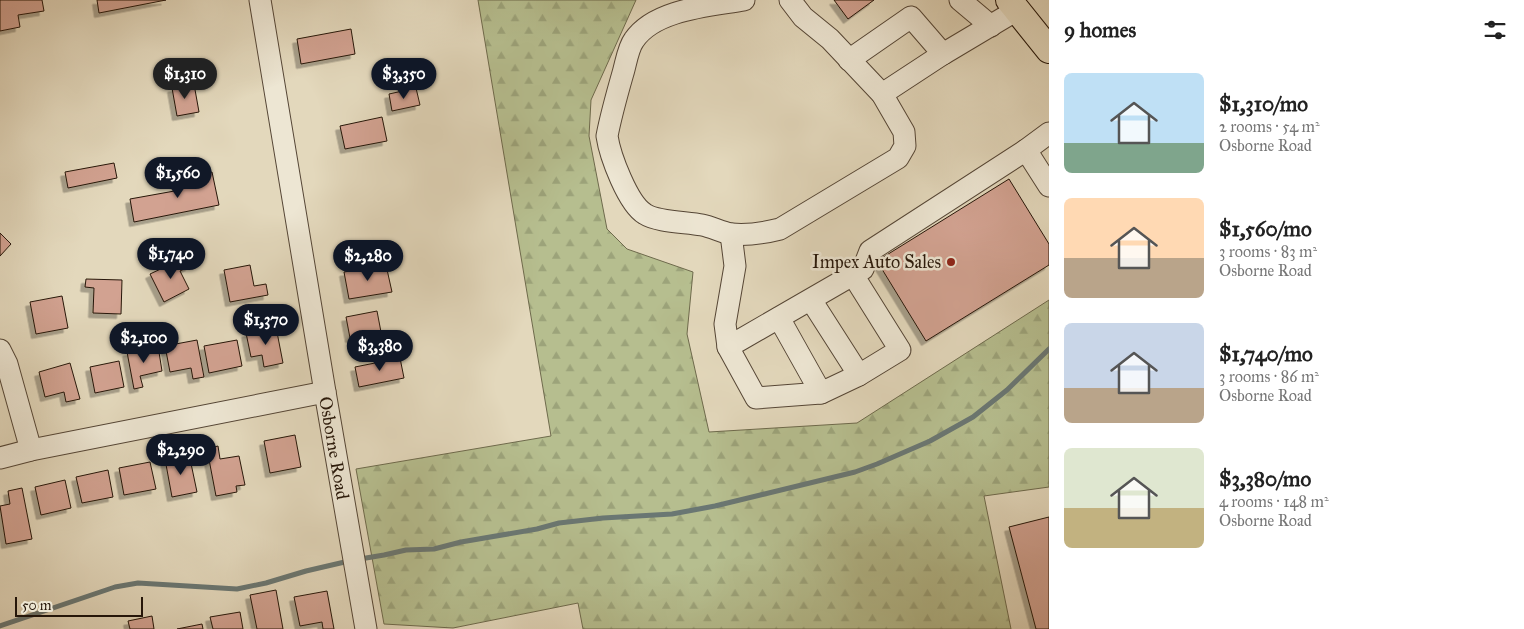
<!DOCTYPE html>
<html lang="en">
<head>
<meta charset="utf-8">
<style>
  body { margin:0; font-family:"IM FELL Great Primer",serif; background:#f2f2f2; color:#222; height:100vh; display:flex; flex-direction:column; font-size:19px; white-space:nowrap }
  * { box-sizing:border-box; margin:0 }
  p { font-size:16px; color:#767676 }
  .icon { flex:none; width:28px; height:28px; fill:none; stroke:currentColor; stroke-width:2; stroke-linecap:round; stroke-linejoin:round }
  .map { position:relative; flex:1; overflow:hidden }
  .sheet { display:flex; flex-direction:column; background:#fff; width:475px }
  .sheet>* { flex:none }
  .scale { position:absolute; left:15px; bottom:12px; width:128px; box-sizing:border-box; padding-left:5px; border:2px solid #261609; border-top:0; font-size:14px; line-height:18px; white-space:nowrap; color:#261609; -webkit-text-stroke:4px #ede6d3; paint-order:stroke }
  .price { position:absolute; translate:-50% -42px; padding:0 11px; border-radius:18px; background:#111827; color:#fff; font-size:16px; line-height:32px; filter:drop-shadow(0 1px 2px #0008) }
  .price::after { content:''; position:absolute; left:50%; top:30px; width:15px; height:11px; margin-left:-8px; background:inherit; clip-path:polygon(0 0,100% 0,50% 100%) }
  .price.on { background:#222; color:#fff }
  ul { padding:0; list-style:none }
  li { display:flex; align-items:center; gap:15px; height:125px; padding:0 15px }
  li span { display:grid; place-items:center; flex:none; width:140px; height:100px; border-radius:8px; color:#555 }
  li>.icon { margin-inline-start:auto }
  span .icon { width:60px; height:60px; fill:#fffc; stroke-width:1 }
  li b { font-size:21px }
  h2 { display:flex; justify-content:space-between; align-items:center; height:60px; padding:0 15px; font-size:21px }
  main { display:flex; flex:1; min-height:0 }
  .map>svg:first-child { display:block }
  .forest { fill:url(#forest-firs); stroke:#6e6a4c }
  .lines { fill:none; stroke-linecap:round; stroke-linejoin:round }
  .stream { stroke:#6a7773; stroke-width:5 }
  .building { fill:#d2a291; stroke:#261609; filter:url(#shadow) }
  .minor-casing { stroke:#554636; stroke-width:23 }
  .major-casing { stroke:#261609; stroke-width:28 }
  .minor { stroke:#ede6d3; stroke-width:21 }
  .major { stroke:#e3d8bc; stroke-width:26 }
  .poi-dot { fill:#8f2418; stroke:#ede6d3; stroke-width:2 }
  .labels { text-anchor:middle; stroke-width:5; stroke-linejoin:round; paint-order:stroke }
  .poi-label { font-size:18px; fill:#261609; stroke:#ede6d3; text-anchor:end }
  .street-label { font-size:18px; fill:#261609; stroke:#ede6d3 }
</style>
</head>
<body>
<main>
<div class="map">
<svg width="1049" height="629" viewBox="0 0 1049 629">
  <defs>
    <pattern id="forest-firs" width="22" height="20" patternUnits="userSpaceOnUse" patternTransform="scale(1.25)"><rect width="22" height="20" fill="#b6be8f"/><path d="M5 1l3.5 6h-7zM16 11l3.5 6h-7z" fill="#9ca37a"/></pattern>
    <filter id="shadow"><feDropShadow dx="-4.5" dy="4.5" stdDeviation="0" flood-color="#0004"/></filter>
  </defs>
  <rect width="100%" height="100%" fill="#e3d8bc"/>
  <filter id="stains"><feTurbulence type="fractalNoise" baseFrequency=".004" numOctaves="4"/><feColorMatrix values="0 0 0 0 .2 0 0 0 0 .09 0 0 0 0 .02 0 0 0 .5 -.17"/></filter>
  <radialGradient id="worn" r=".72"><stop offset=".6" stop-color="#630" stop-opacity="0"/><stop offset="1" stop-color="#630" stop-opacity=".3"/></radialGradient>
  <!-- forest -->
  <polygon class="forest" points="478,0 636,0 591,100 589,136 607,229 627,249 693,272 687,334 709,432 857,423 1049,300 1049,487 984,496 1011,629 583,629 578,603 453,628 384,624 356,469 551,436"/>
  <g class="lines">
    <!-- stream -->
    <g class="stream">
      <polyline points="360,559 384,555 406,550 434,549 461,542 537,529 559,523 603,518 672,514 715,506 855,472 877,464 930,441 973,417 1007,390 1049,349"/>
      <polyline points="0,626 115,587 138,583 237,589 266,583 306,571 349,561"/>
    </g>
  </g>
  <!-- building -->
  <g class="building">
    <polygon points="0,0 42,0 44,11 18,15 20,27 0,31"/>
    <polygon points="97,0 166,0 99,13"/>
    <polygon points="834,0 874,0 848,19"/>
    <polygon points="351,29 355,54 301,64 297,39"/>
    <polygon points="194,84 199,112 177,116 172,88"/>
    <polygon points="416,88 420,105 392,111 389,94"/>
    <polygon points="382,117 387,141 345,149 340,126"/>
    <polygon points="114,163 117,178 68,188 65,172"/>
    <polygon points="212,172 219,205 134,222 130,199 180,190 178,178"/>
    <polygon points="1009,179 1049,244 1049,265 926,341 877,261"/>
    <polygon points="0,233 11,244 0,256"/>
    <polygon points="186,257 190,266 180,271 189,289 164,302 150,274"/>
    <polygon points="250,265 254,286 266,284 268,295 230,302 224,270"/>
    <polygon points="386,265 392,292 349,299 344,272"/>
    <polygon points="86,279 122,280 121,314 93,313 94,288 85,287"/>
    <polygon points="62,296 68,328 36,334 30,302"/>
    <polygon points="377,311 381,332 350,338 346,317"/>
    <polygon points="276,327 283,363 264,367 262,355 251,357 246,333"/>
    <polygon points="197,340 204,377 193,379 191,368 170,372 165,346"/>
    <polygon points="237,340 242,366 209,373 204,346"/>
    <polygon points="158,346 162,371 140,376 143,387 134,389 127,352"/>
    <polygon points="400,358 404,378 359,387 355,367"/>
    <polygon points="119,361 124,387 95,393 90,367"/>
    <polygon points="70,363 80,399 66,402 64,392 45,397 39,372"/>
    <polygon points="295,435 301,467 270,473 264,441"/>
    <polygon points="218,446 220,459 239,456 245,485 236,486 237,492 216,496 207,449"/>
    <polygon points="189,454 197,492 172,497 165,459"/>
    <polygon points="150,462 156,489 124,495 119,468"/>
    <polygon points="108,470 113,497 82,503 76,477"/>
    <polygon points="65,480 71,508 41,515 35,487"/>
    <polygon points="22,488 32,539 6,544 0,506 10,504 8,491"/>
    <polygon points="1049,517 1049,629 1036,629 1009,527"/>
    <polygon points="276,590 283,629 257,629 250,595"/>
    <polygon points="327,591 334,629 323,629 322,622 300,626 294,597"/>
    <polygon points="240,612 243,629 213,629 210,617"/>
    <polygon points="152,616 154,629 130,629 128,621"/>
    <polygon points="202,624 203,629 177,629"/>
  </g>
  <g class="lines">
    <defs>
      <g id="minor">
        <polyline points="260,0 325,392 366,629"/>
        <path d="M744,0C710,6 655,9 634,40C628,48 626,63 623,73C617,94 611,115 607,136C610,156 628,204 645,214C657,222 687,222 702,225C712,227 721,232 731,234C748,236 764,233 780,229L898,158L905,146L904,132L882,94L830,39L803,17L790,0"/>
        <polyline points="960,0 991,26"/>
        <polyline points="849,60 911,17 943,54"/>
        <polyline points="882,94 943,54 1017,10"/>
        <polyline points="1049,133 1026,150 1049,186"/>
        <polyline points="731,234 735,266 725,324 728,347 863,269 870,251 1026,150"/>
        <polyline points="853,275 900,350 859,375"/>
        <polyline points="779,318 821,393 859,375 811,300"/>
        <polyline points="728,347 756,398 821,393"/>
        <polyline points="0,350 7,364 31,450"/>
        <polyline points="0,458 31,450 325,392"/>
      </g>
      <polyline id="major" points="1009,0 1049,50"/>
    </defs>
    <!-- minor casing -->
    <use href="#minor" class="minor-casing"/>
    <!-- major casing -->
    <use href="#major" class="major-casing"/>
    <!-- minor -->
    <use href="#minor" class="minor"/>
    <!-- major -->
    <use href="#major" class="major"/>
  </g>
  <!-- markers -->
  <circle class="poi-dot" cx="951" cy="262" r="5"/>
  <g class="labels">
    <!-- poi labels -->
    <g class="poi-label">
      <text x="941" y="268">Impex Auto Sales</text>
    </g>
    <!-- street labels -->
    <g class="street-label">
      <text transform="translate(334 448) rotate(80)" y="6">Osborne Road</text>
    </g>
  </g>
  <rect width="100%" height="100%" filter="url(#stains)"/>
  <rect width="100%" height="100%" fill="url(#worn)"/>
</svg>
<div class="scale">50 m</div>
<b class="price on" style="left:185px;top:100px">$1,310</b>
<b class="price" style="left:404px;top:100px">$3,350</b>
<b class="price" style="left:178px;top:199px">$1,560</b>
<b class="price" style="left:171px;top:280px">$1,740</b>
<b class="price" style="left:368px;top:282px">$2,280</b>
<b class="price" style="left:266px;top:346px">$1,370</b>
<b class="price" style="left:144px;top:364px">$2,100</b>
<b class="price" style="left:380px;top:372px">$3,380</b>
<b class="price" style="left:181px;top:476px">$2,290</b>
</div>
<section class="sheet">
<h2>9 homes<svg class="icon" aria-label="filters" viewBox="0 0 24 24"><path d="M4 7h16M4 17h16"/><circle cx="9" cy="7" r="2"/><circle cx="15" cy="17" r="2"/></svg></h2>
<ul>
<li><span style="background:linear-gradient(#bfe0f5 70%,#7fa58c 0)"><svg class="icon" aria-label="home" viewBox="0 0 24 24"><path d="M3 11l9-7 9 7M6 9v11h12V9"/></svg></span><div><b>$1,310/mo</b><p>2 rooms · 54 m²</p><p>Osborne Road</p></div></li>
<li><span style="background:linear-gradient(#ffd9b3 60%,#b9a48a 0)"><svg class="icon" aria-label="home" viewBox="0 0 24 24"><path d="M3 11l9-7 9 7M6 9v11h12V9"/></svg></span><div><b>$1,560/mo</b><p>3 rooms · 83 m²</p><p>Osborne Road</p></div></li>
<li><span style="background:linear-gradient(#c9d6e8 65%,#b9a48a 0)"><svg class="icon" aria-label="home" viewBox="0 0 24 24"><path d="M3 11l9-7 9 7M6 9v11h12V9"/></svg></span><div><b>$1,740/mo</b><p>3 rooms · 86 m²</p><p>Osborne Road</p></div></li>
<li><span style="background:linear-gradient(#dfe7d0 60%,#c2b280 0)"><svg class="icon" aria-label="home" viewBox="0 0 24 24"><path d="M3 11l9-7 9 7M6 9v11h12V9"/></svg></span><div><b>$3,380/mo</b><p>4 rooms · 148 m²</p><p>Osborne Road</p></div></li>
</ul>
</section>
</main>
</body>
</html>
